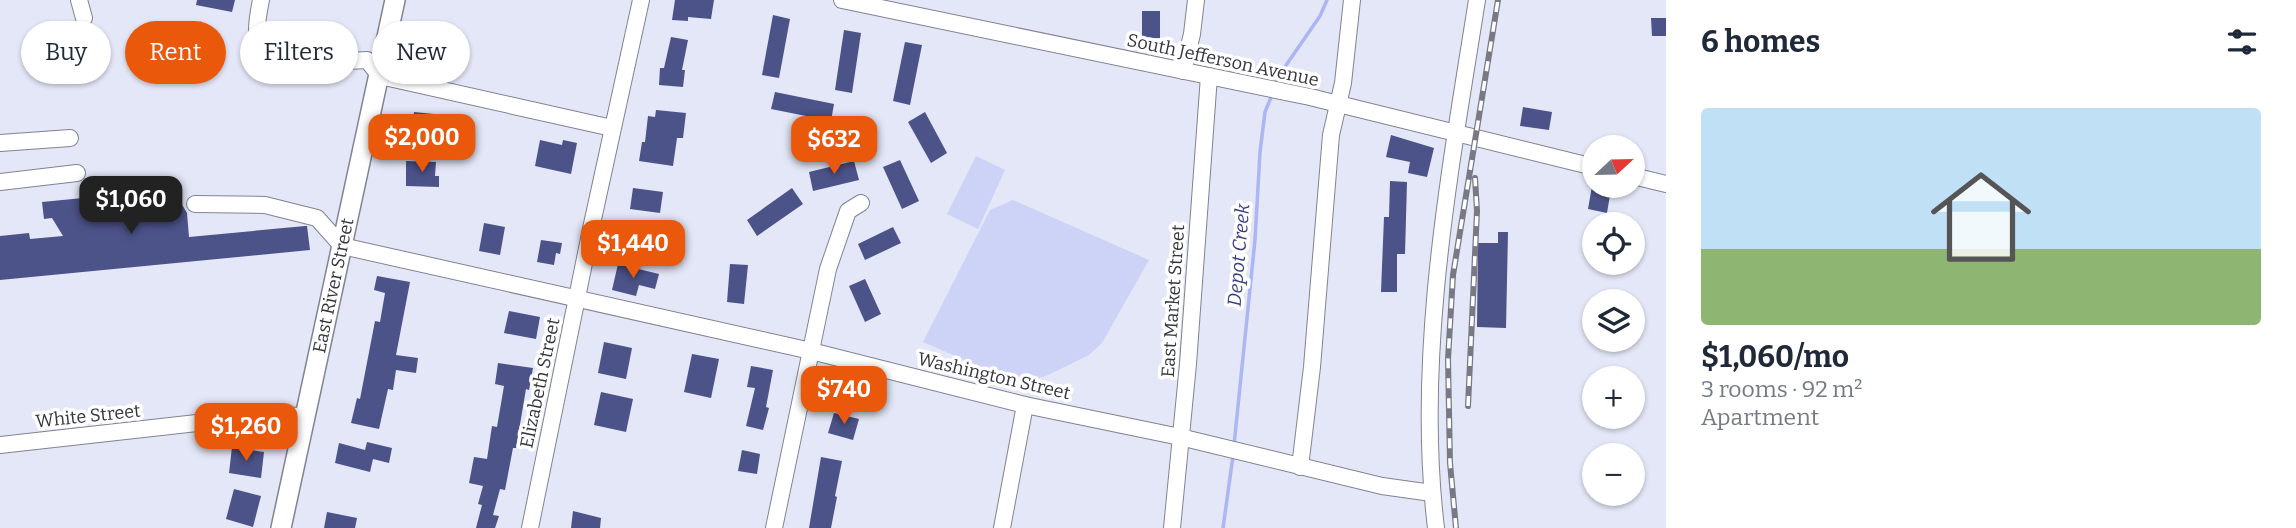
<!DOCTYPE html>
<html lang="en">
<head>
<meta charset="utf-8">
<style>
  body { margin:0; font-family:Bitter,serif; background:#f6f6f7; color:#1f2937; height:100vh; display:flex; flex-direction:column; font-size:26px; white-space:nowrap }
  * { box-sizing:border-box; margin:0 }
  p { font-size:23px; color:#747a83 }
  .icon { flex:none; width:38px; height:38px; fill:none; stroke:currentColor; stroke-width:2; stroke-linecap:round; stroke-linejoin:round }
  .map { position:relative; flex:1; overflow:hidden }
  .side { display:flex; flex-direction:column; background:#fff; width:630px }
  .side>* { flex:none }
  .banner { position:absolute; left:21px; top:21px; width:665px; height:63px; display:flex; gap:14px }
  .needle { width:46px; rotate:68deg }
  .buttons { position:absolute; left:1582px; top:135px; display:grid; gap:14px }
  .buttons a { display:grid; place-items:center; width:63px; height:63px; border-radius:50%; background:#fff; box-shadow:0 2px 5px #0004; font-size:35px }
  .price { position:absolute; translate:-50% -60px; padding:0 16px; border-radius:14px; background:#ea580c; color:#fff; font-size:23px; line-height:46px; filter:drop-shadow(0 2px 4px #0008) }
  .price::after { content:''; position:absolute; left:50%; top:42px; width:21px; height:16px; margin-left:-10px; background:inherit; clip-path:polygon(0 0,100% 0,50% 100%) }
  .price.current { background:#222; color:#fff }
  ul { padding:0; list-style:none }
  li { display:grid; align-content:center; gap:14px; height:371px; padding:0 35px }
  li+li { border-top:2px solid #e0e1e3 }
  li span { display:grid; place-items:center; height:217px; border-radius:7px; color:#555 }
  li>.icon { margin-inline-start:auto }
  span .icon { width:126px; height:126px; fill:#fffc; stroke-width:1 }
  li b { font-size:30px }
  h2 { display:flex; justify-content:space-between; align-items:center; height:84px; padding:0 35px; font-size:30px }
  .pill { padding:0 24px; border-radius:32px; background:#fff; box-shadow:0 2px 5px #0004; font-size:24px; line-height:63px }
  .pill.current { background:#ea580c; color:#fff }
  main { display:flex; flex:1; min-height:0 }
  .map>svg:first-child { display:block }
  .green { fill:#ccd3f6 }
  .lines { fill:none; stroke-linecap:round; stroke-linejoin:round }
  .stream { stroke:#abb6f3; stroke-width:3.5 }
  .building { fill:#4c5389 }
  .minor-casing { stroke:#808392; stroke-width:18 }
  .major-casing { stroke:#808392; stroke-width:22 }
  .minor { stroke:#fff; stroke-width:16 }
  .major { stroke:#fff; stroke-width:19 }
  .rail-casing { stroke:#787984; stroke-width:6 }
  .rail { stroke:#fff; stroke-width:3.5; stroke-dasharray:10; stroke-linecap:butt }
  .labels { text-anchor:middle; stroke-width:7; stroke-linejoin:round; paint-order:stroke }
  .street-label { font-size:18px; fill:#34353c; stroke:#fff }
  .water-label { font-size:19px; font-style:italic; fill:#373c83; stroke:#fff }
</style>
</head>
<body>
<main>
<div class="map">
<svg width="1666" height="528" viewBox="0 0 1666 528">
  <rect width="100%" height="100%" fill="#e4e7f7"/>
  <!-- green -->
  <g class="green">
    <polygon points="976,156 1005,170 978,229 947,214"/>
    <polygon points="1013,200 1149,260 1102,343 1089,355 1046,376 1025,381 1006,378 923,342 990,210"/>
  </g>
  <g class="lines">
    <!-- stream -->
    <g class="stream">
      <polyline points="1276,84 1280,74 1320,16 1327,0"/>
      <polyline points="1234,445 1255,240 1260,152 1265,112 1272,95"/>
      <polyline points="1223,528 1233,456"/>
    </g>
  </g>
  <!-- building -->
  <g class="building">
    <polygon points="197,0 235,0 232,12 196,5"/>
    <polygon points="675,0 714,0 711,19 688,17 688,21 672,20"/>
    <rect x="1142" y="11" width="18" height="27"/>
    <polygon points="773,15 790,19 779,78 762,75"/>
    <polygon points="1651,18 1666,18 1666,36 1652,36"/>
    <polygon points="844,30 861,33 852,93 835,90"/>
    <polygon points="671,37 688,40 682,70 685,70 683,87 659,85 660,68 664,68"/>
    <polygon points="905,42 922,45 910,105 893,101"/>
    <polygon points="775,92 834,104 831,121 771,109"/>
    <polygon points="1523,107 1552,112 1549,130 1520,126"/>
    <polygon points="656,110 686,113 683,138 677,138 673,166 639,161 642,142 645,142 648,116 655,117"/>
    <polygon points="414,112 454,116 453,134 441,133 440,144 411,141"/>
    <polygon points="925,112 947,153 931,163 908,122"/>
    <polygon points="1391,135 1434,148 1427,177 1408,173 1410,162 1386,157"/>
    <polygon points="540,140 562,145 563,140 577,143 571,174 535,166"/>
    <polygon points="900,160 919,201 902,209 883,167"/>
    <polygon points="406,161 436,162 435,176 439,176 439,187 406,186"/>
    <polygon points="854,161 859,180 813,191 809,172"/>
    <polygon points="166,178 187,213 189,237 305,226 307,226 310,250 0,280 0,236 29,233 30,239 63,236 52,218 44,219 42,202 124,194 123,182"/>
    <polygon points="1390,181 1407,182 1405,254 1397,254 1397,292 1381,292 1384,217 1389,217"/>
    <polygon points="1592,186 1611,189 1607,213 1588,209"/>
    <polygon points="633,188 663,192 660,213 630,209"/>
    <polygon points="792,188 803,204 757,236 747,220"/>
    <polygon points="484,223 505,227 500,255 479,251"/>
    <polygon points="893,227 901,243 865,260 858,244"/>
    <polygon points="1498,232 1508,232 1506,328 1477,327 1478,243 1498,243"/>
    <polygon points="541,240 562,243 560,254 556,253 554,265 537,262"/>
    <polygon points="618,264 659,274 655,289 639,285 636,296 612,290"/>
    <polygon points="730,264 748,265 744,304 727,302"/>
    <polygon points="377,276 410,282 396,355 418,358 416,373 396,370 393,390 388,389 379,429 351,423 357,398 360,399 375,321 380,322 385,293 374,290"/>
    <polygon points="865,279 881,314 865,322 849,286"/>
    <polygon points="509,311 540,317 536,339 504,333"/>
    <polygon points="604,342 632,348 626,379 598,373"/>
    <polygon points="692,354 719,359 711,398 684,392"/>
    <polygon points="498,363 533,368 529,390 526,389 516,448 513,448 505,490 500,489 493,515 499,516 495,528 476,528 482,505 478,504 483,486 469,483 474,457 487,459 492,426 497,427 504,386 495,384"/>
    <polygon points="751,366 773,370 766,407 769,408 763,430 746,426 755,388 747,387"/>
    <polygon points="601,392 633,399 626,432 594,425"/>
    <polygon points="834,413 859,419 853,440 828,433"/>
    <polygon points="367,442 392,448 389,463 373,459 370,472 335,463 339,443 365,450"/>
    <polygon points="232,447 264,452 261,478 229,473"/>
    <polygon points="742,450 760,454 757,474 738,471"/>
    <polygon points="821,457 842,461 835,496 837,497 831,528 809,528"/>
    <polygon points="234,489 261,496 253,527 226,519"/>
    <polygon points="573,511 601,518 600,528 571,528"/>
    <polygon points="327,512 357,518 355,528 324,528"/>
  </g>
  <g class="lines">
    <defs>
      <g id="minor">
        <polyline points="79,0 84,18"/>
        <path d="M261,0C255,29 253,42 273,65L367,60L380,76L612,128"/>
        <polyline points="842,0 1310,97 1594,167"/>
        <polyline points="1183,71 1192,34 1196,0"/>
        <polyline points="0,143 70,138"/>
        <polyline points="1633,176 1666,184"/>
        <polyline points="0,182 77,173"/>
        <polyline points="195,204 265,205 317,218 342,246 811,351 1025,405 1180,437 1382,486 1432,493"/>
        <polyline points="0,445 268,415 305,416"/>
        <polyline points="1300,467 1312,367 1331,135 1343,83 1352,0"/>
        <polyline points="530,528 592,224 641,0"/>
        <polyline points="774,528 828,269 848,211 861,203"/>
        <polyline points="1002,528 1025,405"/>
        <polyline points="1172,528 1188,364 1209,76"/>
        <path d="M1436,528C1415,355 1450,171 1477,0"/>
      </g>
      <g id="major">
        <path id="s1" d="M281,528L395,0"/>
      </g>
    </defs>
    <!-- minor casing -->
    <use href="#minor" class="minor-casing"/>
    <!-- major casing -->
    <use href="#major" class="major-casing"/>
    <!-- minor -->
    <use href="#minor" class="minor"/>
    <!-- major -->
    <use href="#major" class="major"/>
    <defs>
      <g id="rail">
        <polyline points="1468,406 1477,211 1475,178"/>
        <polyline points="1456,528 1450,463 1448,359 1453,275 1498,0"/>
      </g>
    </defs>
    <!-- rail casing -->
    <use href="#rail" class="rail-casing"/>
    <!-- rail -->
    <use href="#rail" class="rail"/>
  </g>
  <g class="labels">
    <!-- street labels -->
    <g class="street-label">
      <text transform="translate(1223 60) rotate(12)" y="6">South Jefferson Avenue</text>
      <text dy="6" stroke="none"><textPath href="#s1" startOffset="248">East River Street</textPath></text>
      <text transform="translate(1173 301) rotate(-86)" y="6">East Market Street</text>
      <text transform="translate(994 376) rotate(13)" y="6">Washington Street</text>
      <text transform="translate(540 383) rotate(-78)" y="6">Elizabeth Street</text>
      <text transform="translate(88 416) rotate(-6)" y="6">White Street</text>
    </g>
    <!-- water labels -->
    <g class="water-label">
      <text transform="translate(1238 255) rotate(-85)" y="7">Depot Creek</text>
    </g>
  </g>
</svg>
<div class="buttons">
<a><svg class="needle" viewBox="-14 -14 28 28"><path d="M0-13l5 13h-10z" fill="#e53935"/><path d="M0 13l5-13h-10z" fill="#747a83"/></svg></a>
<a><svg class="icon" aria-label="locate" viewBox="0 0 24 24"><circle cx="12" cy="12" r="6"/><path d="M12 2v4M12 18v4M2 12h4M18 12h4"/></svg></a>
<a><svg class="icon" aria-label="layers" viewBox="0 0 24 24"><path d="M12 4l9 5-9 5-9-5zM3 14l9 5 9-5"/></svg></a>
<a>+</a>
<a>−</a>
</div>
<b class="price" style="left:422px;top:174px">$2,000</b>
<b class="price" style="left:834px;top:176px">$632</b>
<b class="price current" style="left:131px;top:236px">$1,060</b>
<b class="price" style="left:633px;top:280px">$1,440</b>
<b class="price" style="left:844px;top:426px">$740</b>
<b class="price" style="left:246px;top:463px">$1,260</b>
<div class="banner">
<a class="pill">Buy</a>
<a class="pill current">Rent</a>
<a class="pill">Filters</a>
<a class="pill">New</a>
</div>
</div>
<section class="side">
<h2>6 homes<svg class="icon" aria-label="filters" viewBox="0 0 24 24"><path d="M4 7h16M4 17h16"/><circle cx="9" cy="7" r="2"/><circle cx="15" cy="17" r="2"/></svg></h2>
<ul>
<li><span style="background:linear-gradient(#bfe0f5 65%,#8fb573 0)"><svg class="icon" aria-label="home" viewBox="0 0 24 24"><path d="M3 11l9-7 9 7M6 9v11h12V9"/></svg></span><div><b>$1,060/mo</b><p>3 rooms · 92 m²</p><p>Apartment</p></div></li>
</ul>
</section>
</main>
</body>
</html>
